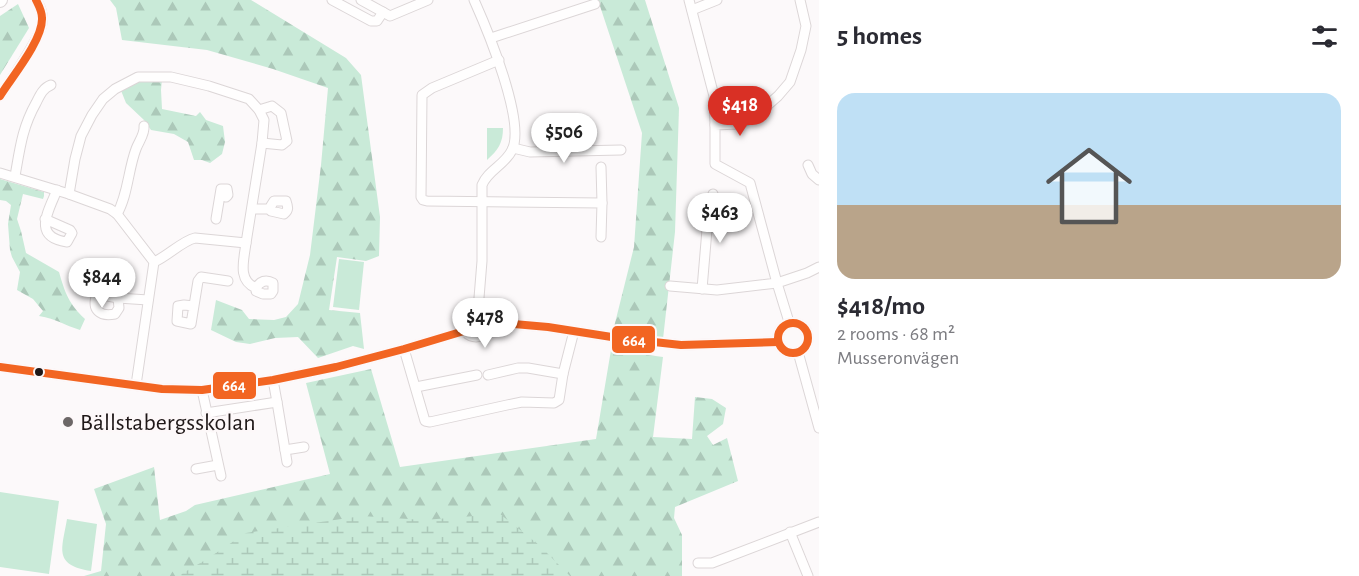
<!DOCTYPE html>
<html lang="en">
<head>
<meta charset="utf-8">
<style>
  body { margin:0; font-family:"Alegreya Sans",sans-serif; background:#f7f7f7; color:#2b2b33; height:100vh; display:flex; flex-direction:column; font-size:22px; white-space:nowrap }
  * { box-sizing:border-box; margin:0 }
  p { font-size:20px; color:#7c7c81 }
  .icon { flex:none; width:33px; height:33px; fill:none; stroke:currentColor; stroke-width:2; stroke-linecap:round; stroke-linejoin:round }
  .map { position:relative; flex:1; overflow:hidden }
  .panel { display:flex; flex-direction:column; background:#fff; width:540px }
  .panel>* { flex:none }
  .price { position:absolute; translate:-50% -51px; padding:0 14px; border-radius:21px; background:#fff; color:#222; font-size:20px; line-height:39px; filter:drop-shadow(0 2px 3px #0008) }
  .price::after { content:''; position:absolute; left:50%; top:36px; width:18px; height:14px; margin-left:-9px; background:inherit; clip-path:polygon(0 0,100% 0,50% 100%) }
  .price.selected { background:#d93025; color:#fff }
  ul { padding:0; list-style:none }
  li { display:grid; align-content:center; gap:12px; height:318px; padding:0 18px }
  li span { display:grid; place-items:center; height:186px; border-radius:18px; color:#555 }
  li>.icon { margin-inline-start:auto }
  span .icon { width:108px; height:108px; fill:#fffc; stroke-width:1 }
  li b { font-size:26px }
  h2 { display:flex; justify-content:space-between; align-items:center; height:72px; padding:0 18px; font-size:26px }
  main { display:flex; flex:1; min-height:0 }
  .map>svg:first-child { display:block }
  .forest { fill:url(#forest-firs) }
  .wetland { fill:url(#wetland-marsh) }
  .park { fill:#c9ead8 }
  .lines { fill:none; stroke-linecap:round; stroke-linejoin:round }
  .minor-casing { stroke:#dcd6d7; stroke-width:11 }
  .tertiary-casing { stroke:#dcd6d7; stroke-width:14 }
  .minor { stroke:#fffefe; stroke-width:9 }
  .tertiary { stroke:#fffefe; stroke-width:12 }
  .bus-1-casing { stroke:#fdf8f9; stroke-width:12 }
  .bus-1 { stroke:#f26522; stroke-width:8 }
  .bus-dot { fill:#1f1818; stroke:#fdf8f9; stroke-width:2 }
  .poi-dot { fill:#6c6767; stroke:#fdf8f9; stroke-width:2 }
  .labels { text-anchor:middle; stroke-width:5; stroke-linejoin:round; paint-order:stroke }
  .poi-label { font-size:24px; fill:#1f1818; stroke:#fdf8f9; text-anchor:start }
  .line-badge { stroke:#fdf8f9; stroke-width:2 }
  .badge-label { font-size:16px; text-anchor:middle; font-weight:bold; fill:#fff }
</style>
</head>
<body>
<main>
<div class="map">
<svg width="819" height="576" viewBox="0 0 819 576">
  <defs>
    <pattern id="forest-firs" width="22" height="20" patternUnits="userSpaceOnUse" patternTransform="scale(1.5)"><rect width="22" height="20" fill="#c9ead8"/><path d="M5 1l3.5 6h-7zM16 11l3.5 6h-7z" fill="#acc8b9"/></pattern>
    <pattern id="wetland-marsh" width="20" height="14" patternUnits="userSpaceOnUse" patternTransform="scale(1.5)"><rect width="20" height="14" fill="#c9ead8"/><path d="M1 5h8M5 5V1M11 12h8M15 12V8" fill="none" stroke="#acc8b9"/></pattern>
  </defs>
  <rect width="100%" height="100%" fill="#fcf9fa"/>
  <!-- forest -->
  <g class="forest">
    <polygon points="110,0 251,0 346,58 361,75 380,217 379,256 366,261 337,257 329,310 360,313 364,349 353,346 318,358 298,337 275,338 250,344 236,342 211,330 216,300 242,310 249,319 274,320 286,317 298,304 310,255 321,165 328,88 273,69 207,50 122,40 116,8"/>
    <polygon points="598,0 645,0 679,108 675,232 663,339 613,331 634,247 642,133"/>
    <polygon points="18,4 29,28 0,75 0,16"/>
    <polygon points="162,79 161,90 162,109 196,116 200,112 206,120 223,126 225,142 222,154 210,163 202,160 194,160 188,142 174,134 151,130 144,120 126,103 120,88 137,82"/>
    <path d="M0,179L44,192V196L43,199L23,194L17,219L21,231L26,253L59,272C65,293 69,304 85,319L80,330C64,325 57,319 39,316L43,311L33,299L17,290L20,272L12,257L10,250L8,224L11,205L6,201L0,200Z"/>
    <polygon points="611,350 663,357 653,437 692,439 695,397 712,399 726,408 723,424 707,436 713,445 727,438 738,481 675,507 674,518 682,535 682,576 84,576 101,571 106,524 94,489 154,467 160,520 186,511 195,505 330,474 306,383 371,369 400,467 596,439"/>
  </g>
  <!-- wetland -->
  <polygon class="wetland" points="500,514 539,545 570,576 178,576 207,559 246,533 362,516 424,520"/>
  <!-- park -->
  <g class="park">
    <path d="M487,128H503C503,143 498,150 487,160Z"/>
    <polygon points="339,259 364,262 359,310 333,307"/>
    <polygon points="0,492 59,501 49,574 0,567"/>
    <path d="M67,519L97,524L91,571C53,565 62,549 67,519Z"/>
  </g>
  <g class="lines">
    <defs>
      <g id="minor">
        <polyline points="332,0 371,21 377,21 383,12"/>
        <polyline points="361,0 390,16 428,0"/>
        <path d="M474,0C487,29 526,122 512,150C505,165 488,170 482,185V261L478,310"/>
        <polyline points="689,0 714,96 715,125"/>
        <polyline points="692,10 717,0"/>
        <polyline points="491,38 595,4"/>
        <polyline points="499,60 432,88 422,95 421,197 423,200 427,201 602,203 601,237"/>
        <path d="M0,96C9,82 42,37 42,22C43,14 41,7 36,0"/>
        <polyline points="259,110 272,106 281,113 287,141 282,145 262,143"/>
        <polyline points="513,148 530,152 621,150"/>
        <polyline points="808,165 812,174 819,180"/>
        <polyline points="601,167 602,203"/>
        <polyline points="0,173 69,194 110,209 117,214 154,262 136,385"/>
        <path d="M15,176C20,148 22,128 36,103C40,95 43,88 51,85"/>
        <path d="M69,194L75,159L81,136L92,115L103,99L115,89L138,77H171L209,86L249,99L259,110L264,120L262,143L246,243L195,238C182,241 168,256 154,262"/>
        <path d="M253,209H269L271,211L284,214C289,210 288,207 286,201H274L269,209"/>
        <path d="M117,214C128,195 128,170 136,149C139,141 145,134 144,126"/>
        <path d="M45,219L70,230L72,233L67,242C32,237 48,212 57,190"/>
        <polyline points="216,219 221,189 227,189 228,195 226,197 220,195"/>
        <path d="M246,243C244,260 237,280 256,288V291L263,294H271L273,291V283C266,279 260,281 256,288"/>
        <polyline points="101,278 97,294 118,298 148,300"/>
        <polyline points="670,286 717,290 777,283 750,183 715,164 715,125 738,124 753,118 778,96 790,82 801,50 806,26 800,0"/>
        <polyline points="702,289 709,206 713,194"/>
        <path d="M97,294C91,310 100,317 115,314L119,308L118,298"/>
        <polyline points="194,306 184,305 178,306 177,321 191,324 198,281 201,277 228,281"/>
        <circle cx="476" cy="323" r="14"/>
        <polyline points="490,322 548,327 618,338 681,345 778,342"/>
        <polyline points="789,322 777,283 807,273 819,267"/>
        <circle cx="793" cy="338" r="15"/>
        <polyline points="404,349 425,421 430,422 507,405 522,402 554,403 559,400 563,374 574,331"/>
        <polyline points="798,352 819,428"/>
        <polyline points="0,367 162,389 202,390 273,380 336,367 404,349 464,331"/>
        <polyline points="488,375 518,368 528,368 563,374"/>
        <polyline points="273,380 277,402"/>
        <polyline points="416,387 477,375"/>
        <polyline points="202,390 221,476"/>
        <polyline points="206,413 277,402 287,462"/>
        <polyline points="285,450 304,447"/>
        <polyline points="196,469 218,465"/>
        <polyline points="790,532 808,576"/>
        <polyline points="698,563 712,563 819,522"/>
      </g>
      <polyline id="tertiary" points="0,1 1,0"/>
    </defs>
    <!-- minor casing -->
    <use href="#minor" class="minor-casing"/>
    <!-- tertiary casing -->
    <use href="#tertiary" class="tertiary-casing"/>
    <!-- minor -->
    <use href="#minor" class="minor"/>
    <!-- tertiary -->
    <use href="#tertiary" class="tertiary"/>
    <defs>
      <g id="bus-1">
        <path d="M0,96C12,77 43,40 42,18C42,11 39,6 36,0"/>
        <polyline points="490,322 548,327 618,338 681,345 778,342"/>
        <circle cx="793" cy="338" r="15"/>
        <polyline points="0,367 162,389 202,390 273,380 336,367 404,349 464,331"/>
      </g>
    </defs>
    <!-- bus-1 casing -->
    <use href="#bus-1" class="bus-1-casing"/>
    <!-- bus-1 -->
    <use href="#bus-1" class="bus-1"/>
  </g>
  <!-- markers -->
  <circle class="bus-dot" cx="39" cy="372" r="5"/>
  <circle class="poi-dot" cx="68" cy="422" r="6"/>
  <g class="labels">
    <!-- poi labels -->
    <g class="poi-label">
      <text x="80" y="430">Bällstabergsskolan</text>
    </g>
  </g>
  <g class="line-badge">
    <rect x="611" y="325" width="45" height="29" rx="6" fill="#f26522"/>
    <rect x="212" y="371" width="45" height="29" rx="6" fill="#f26522"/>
  </g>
  <g class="badge-label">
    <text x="634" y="346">664</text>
    <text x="234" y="391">664</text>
  </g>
</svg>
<b class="price selected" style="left:740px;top:137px">$418</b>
<b class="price" style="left:564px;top:164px">$506</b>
<b class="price" style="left:720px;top:244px">$463</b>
<b class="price" style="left:102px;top:309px">$844</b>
<b class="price" style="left:485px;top:349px">$478</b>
</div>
<section class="panel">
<h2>5 homes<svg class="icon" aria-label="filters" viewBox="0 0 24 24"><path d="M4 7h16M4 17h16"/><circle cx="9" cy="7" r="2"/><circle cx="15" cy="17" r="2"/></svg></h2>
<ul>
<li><span style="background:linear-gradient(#bfe0f5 60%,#b9a48a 0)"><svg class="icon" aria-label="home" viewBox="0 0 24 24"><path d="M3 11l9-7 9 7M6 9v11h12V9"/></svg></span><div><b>$418/mo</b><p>2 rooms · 68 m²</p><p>Musseronvägen</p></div></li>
</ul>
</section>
</main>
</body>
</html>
